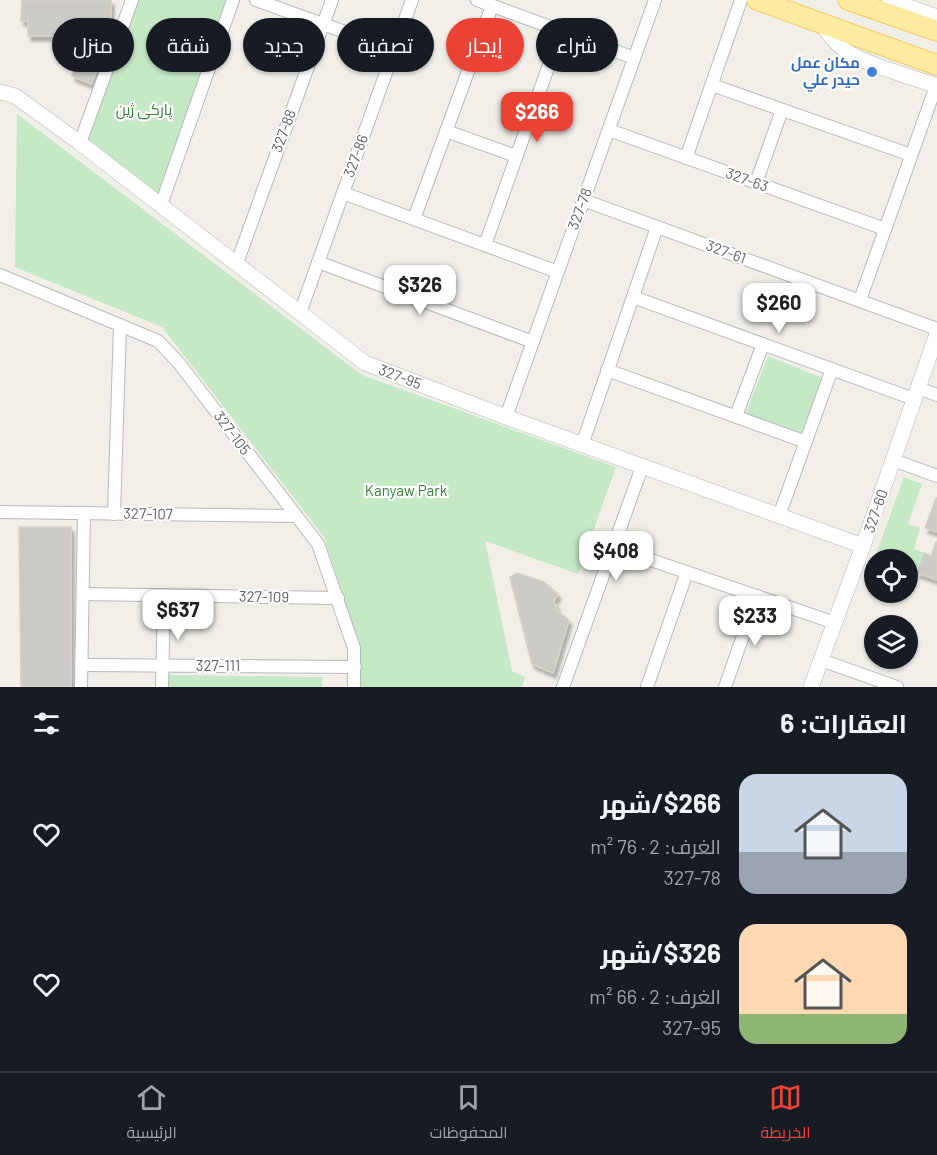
<!DOCTYPE html>
<html lang="ar">
<head>
<meta charset="utf-8">
<style>
  body { margin:0; font-family:Barlow,Cairo,sans-serif; background:#20242c; color:#f1f3f6; direction:rtl; height:100vh; display:flex; flex-direction:column; font-size:22px; white-space:nowrap }
  * { box-sizing:border-box; margin:0 }
  p { font-size:20px; color:#9ea1a6 }
  .icon { flex:none; width:33px; height:33px; fill:none; stroke:currentColor; stroke-width:2; stroke-linecap:round; stroke-linejoin:round }
  .map { position:relative; height:687px; overflow:hidden; direction:ltr }
  .details { display:flex; flex-direction:column; background:#171b24; flex:1 }
  .details>* { flex:none }
  .guide { position:absolute; left:18px; top:18px; width:600px; height:54px; direction:rtl; display:flex; gap:12px }
  .controls { position:absolute; left:864px; top:549px; display:grid; gap:12px }
  .controls a { display:grid; place-items:center; width:54px; height:54px; border-radius:50%; background:#171b24; box-shadow:0 2px 4px #0004; font-size:30px }
  .price { position:absolute; translate:-50% -51px; padding:0 14px; border-radius:12px; background:#fff; color:#222; font-size:20px; line-height:39px; filter:drop-shadow(0 2px 3px #0008) }
  .price::after { content:''; position:absolute; left:50%; top:36px; width:18px; height:14px; margin-left:-9px; background:inherit; clip-path:polygon(0 0,100% 0,50% 100%) }
  .price.selected { background:#ea4335; color:#fff }
  ul { padding:0; list-style:none }
  li { display:flex; align-items:center; gap:18px; height:150px; padding:0 30px }
  li span { display:grid; place-items:center; flex:none; width:168px; height:120px; border-radius:18px; color:#555 }
  li>.icon { margin-inline-start:auto }
  span .icon { width:72px; height:72px; fill:#fffc; stroke-width:1 }
  li b { font-size:26px }
  h2 { display:flex; justify-content:space-between; align-items:center; height:72px; padding:0 30px; font-size:26px }
  .pill { padding:0 21px; border-radius:27px; background:#171b24; box-shadow:0 2px 4px #0004; font-size:21px; line-height:54px }
  .pill.selected { background:#ea4335; color:#fff }
  .dock { display:flex; justify-content:space-around; align-items:center; height:84px; border-top:2px solid #363941; background:#171b24; font-size:16px; color:#9ea1a6 }
  .dock a { display:grid; justify-items:center; gap:3px }
  .dock .selected { color:#ea4335 }
  .map>svg:first-child { display:block }
  .green { fill:#c5e8c5 }
  .building { fill:#cccac5; stroke:#d6d1c6; stroke-width:1.5; filter:url(#shadow) }
  .lines { fill:none; stroke-linecap:round; stroke-linejoin:round }
  .minor-casing { stroke:#b5b8bc; stroke-width:14 }
  .tertiary-casing { stroke:#b5b8bc; stroke-width:16 }
  .trunk-casing { stroke:#f9ab00; stroke-width:21 }
  .minor { stroke:#fff; stroke-width:12 }
  .tertiary { stroke:#fff; stroke-width:15 }
  .trunk { stroke:#feeaa1; stroke-width:20 }
  .shop-dot { fill:#3f7fe0; stroke:#fff; stroke-width:2 }
  .labels { text-anchor:middle; stroke-width:4.5; stroke-linejoin:round; paint-order:stroke }
  .shop-label { font-size:15px; font-weight:bold; fill:#366cbe; stroke:#fff; text-anchor:end }
  .park-label { font-size:15px; fill:#348238; stroke:#fff }
  .street-label { font-size:15px; fill:#5f6368; stroke:#fff }
</style>
</head>
<body>
<div class="map">
<svg width="937" height="687" viewBox="0 0 937 687">
  <defs>
    <filter id="shadow"><feDropShadow dx="3" dy="5" stdDeviation="1.5" flood-color="#0004"/></filter>
  </defs>
  <rect width="100%" height="100%" fill="#f1efe8"/>
  <!-- green -->
  <g class="green">
    <polygon points="135,0 230,0 160,198 85,140"/>
    <polygon points="17,114 362,375 616,467 578,574 485,541 512,671 525,677 522,687 359,687 359,646 324,537 162,327 15,267"/>
    <polygon points="768,356 827,380 805,437 746,413"/>
    <polygon points="904,477 922,484 908,524 920,528 914,549 924,553 906,600 885,593 908,592 908,560 874,560 874,589 865,585"/>
    <polygon points="168,675 322,677 322,687 168,687"/>
  </g>
  <!-- building -->
  <g class="building">
    <polygon points="22,0 111,0 111,24 100,24 99,43 107,45 91,84 72,76 86,36 28,36 28,21 21,21"/>
    <polygon points="936,498 937,498 937,532 925,528"/>
    <polygon points="19,527 71,527 71,687 21,687"/>
    <polygon points="936,542 937,542 937,580 917,573 924,553 931,556"/>
    <polygon points="517,573 544,582 558,594 553,603 557,605 555,609 569,620 553,673 532,664 510,577"/>
  </g>
  <g class="lines">
    <defs>
      <g id="minor">
        <polyline points="256,0 395,50"/>
        <polyline points="477,0 634,58"/>
        <polyline points="712,85 911,155"/>
        <polyline points="609,130 885,229"/>
        <polyline points="446,131 516,156"/>
        <polyline points="80,143 132,0"/>
        <polyline points="686,158 741,0"/>
        <polyline points="756,183 782,110"/>
        <polyline points="343,193 558,272"/>
        <polyline points="583,200 937,329"/>
        <polyline points="161,205 233,0"/>
        <polyline points="414,219 492,6"/>
        <polyline points="485,245 561,31"/>
        <polyline points="318,262 533,342"/>
        <polyline points="237,263 332,0"/>
        <polyline points="0,275 158,341 178,362 318,544 354,648 354,687"/>
        <polyline points="633,297 914,399"/>
        <polyline points="860,300 936,86"/>
        <polyline points="300,313 412,0"/>
        <polyline points="607,370 806,442"/>
        <polyline points="918,388 937,395"/>
        <polyline points="736,416 763,344"/>
        <polyline points="506,417 655,0"/>
        <polyline points="582,445 657,227"/>
        <polyline points="893,460 937,476"/>
        <polyline points="0,512 296,516"/>
        <polyline points="114,514 120,325"/>
        <polyline points="779,516 832,369"/>
        <polyline points="613,547 835,623"/>
        <polyline points="83,594 338,598"/>
        <polyline points="821,660 897,687"/>
        <polyline points="81,665 355,667"/>
        <polyline points="81,687 84,513"/>
        <polyline points="162,687 164,595"/>
        <polyline points="563,687 642,467"/>
        <polyline points="647,687 687,572"/>
        <polyline points="725,687 757,596"/>
      </g>
      <g id="tertiary">
        <polyline points="889,0 937,17"/>
        <path d="M821,23C828,33 835,43 846,51C869,66 910,76 937,86"/>
        <polyline points="0,92 15,96 80,143 365,363 506,417 863,546"/>
        <polyline points="811,687 863,546 937,334"/>
      </g>
      <g id="trunk">
        <polyline points="757,0 937,65"/>
        <polyline points="848,0 937,31"/>
      </g>
    </defs>
    <!-- minor casing -->
    <use href="#minor" class="minor-casing"/>
    <!-- tertiary casing -->
    <use href="#tertiary" class="tertiary-casing"/>
    <!-- trunk casing -->
    <use href="#trunk" class="trunk-casing"/>
    <!-- minor -->
    <use href="#minor" class="minor"/>
    <!-- tertiary -->
    <use href="#tertiary" class="tertiary"/>
    <!-- trunk -->
    <use href="#trunk" class="trunk"/>
  </g>
  <!-- markers -->
  <circle class="shop-dot" cx="872" cy="72" r="6"/>
  <g class="labels">
    <!-- shop labels -->
    <g class="shop-label">
      <text x="860" y="68">مكان عمل<tspan x="860" dy="17">حيدر علي</tspan></text>
    </g>
    <!-- park labels -->
    <g class="park-label">
      <text x="144" y="115">پارکی ژین</text>
      <text x="406" y="496">Kanyaw Park</text>
    </g>
    <!-- street labels -->
    <g class="street-label">
      <text transform="translate(284 131) rotate(-70)" y="5">327-88</text>
      <text transform="translate(356 156) rotate(-70)" y="5">327-86</text>
      <text transform="translate(747 180) rotate(20)" y="5">327-63</text>
      <text transform="translate(580 209) rotate(-70)" y="5">327-78</text>
      <text transform="translate(726 252) rotate(20)" y="5">327-61</text>
      <text transform="translate(400 377) rotate(21)" y="5">327-95</text>
      <text transform="translate(232 433) rotate(53)" y="5">327-105</text>
      <text transform="translate(876 511) rotate(-71)" y="5">327-60</text>
      <text transform="translate(148 514) rotate(1)" y="5">327-107</text>
      <text transform="translate(264 597) rotate(1)" y="5">327-109</text>
      <text x="218" y="671">327-111</text>
    </g>
  </g>
</svg>
<div class="controls">
<a><svg class="icon" aria-label="locate" viewBox="0 0 24 24"><circle cx="12" cy="12" r="6"/><path d="M12 2v4M12 18v4M2 12h4M18 12h4"/></svg></a>
<a><svg class="icon" aria-label="layers" viewBox="0 0 24 24"><path d="M12 4l9 5-9 5-9-5zM3 14l9 5 9-5"/></svg></a>
</div>
<b class="price selected" style="left:537px;top:143px">$266</b>
<b class="price" style="left:420px;top:316px">$326</b>
<b class="price" style="left:779px;top:334px">$260</b>
<b class="price" style="left:616px;top:582px">$408</b>
<b class="price" style="left:178px;top:641px">$637</b>
<b class="price" style="left:755px;top:647px">$233</b>
<div class="guide">
<a class="pill">شراء</a>
<a class="pill selected">إيجار</a>
<a class="pill">تصفية</a>
<a class="pill">جديد</a>
<a class="pill">شقة</a>
<a class="pill">منزل</a>
</div>
</div>
<section class="details">
<h2>العقارات: 6<svg class="icon" aria-label="filters" viewBox="0 0 24 24"><path d="M4 7h16M4 17h16"/><circle cx="9" cy="7" r="2"/><circle cx="15" cy="17" r="2"/></svg></h2>
<ul>
<li><span style="background:linear-gradient(#c9d6e8 65%,#9aa5b1 0)"><svg class="icon" aria-label="home" viewBox="0 0 24 24"><path d="M3 11l9-7 9 7M6 9v11h12V9"/></svg></span><div><b>$266/شهر</b><p>الغرف: 2 · 76 m²</p><p>327-78</p></div><svg class="icon" aria-label="heart" viewBox="0 0 24 24"><path d="M12 20l-8-8c-3-5 5-10 8-4 3-6 11-1 8 4z"/></svg></li>
<li><span style="background:linear-gradient(#ffd9b3 75%,#8fb573 0)"><svg class="icon" aria-label="home" viewBox="0 0 24 24"><path d="M3 11l9-7 9 7M6 9v11h12V9"/></svg></span><div><b>$326/شهر</b><p>الغرف: 2 · 66 m²</p><p>327-95</p></div><svg class="icon" aria-label="heart" viewBox="0 0 24 24"><path d="M12 20l-8-8c-3-5 5-10 8-4 3-6 11-1 8 4z"/></svg></li>
</ul>
</section>
<nav class="dock">
<a class="selected"><svg class="icon" aria-label="map" viewBox="0 0 24 24"><path d="M3 6l6-2 6 2 6-2v14l-6 2-6-2-6 2zM9 4v14M15 6v14"/></svg>الخريطة</a>
<a><svg class="icon" aria-label="saved" viewBox="0 0 24 24"><path d="M7 4h10v16l-5-4-5 4z"/></svg>المحفوظات</a>
<a><svg class="icon" aria-label="home" viewBox="0 0 24 24"><path d="M3 11l9-7 9 7M6 9v11h12V9"/></svg>الرئيسية</a>
</nav>
</body>
</html>
